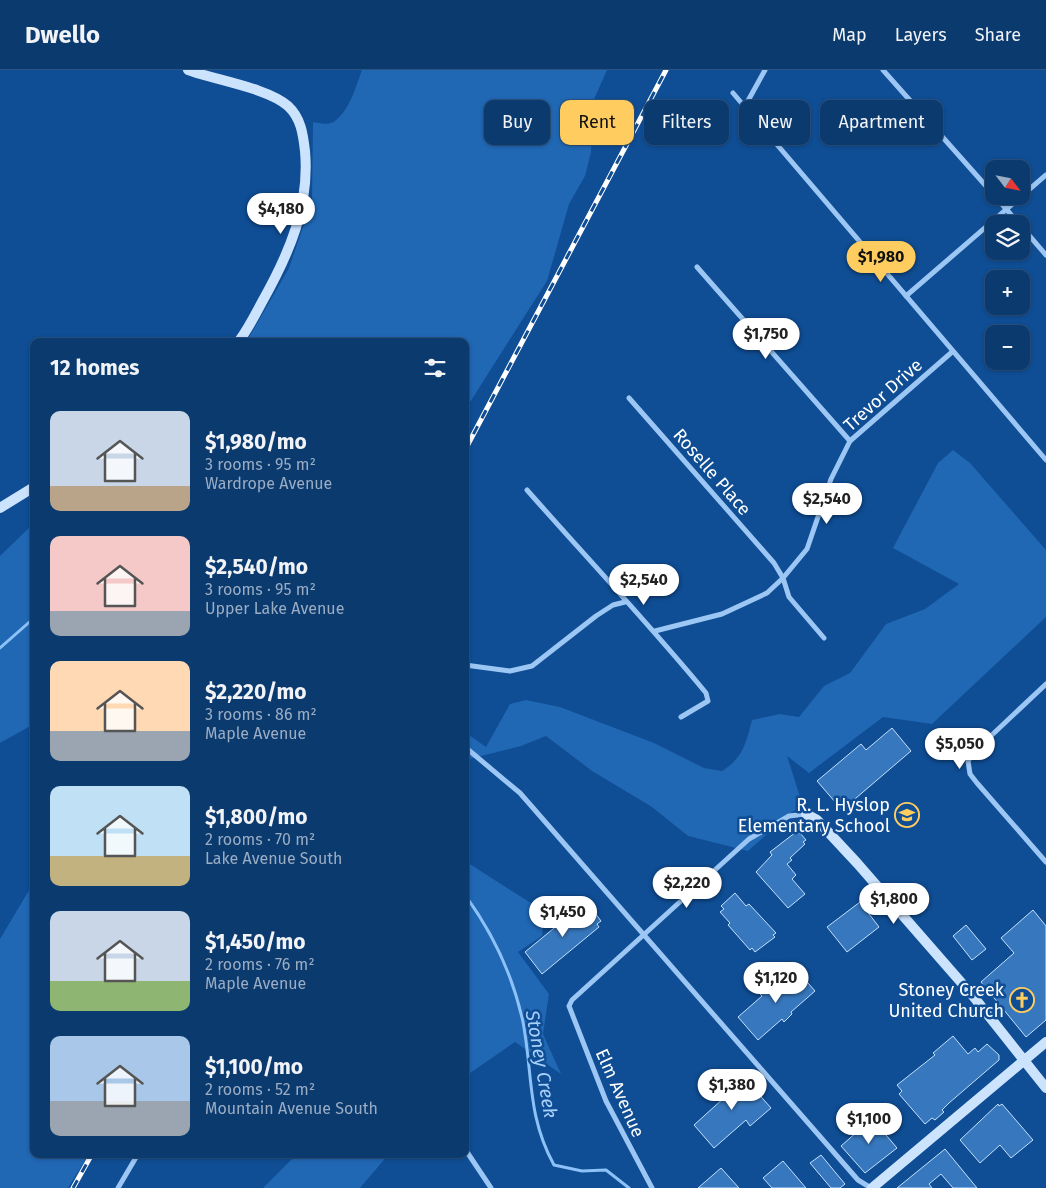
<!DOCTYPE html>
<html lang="en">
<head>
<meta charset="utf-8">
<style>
  body { margin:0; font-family:"Fira Sans",sans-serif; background:#194577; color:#f1f3f6; height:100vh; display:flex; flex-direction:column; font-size:19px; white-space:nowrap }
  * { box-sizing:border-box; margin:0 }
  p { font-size:16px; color:#9aadc3 }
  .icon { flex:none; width:28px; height:28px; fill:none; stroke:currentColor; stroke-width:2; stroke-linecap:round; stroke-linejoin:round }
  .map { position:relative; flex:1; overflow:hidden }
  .panel { position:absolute; left:30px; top:268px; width:439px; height:820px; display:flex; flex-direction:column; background:#0b3a6f; border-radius:10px; box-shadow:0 1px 4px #0004,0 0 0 1px #2b5482 }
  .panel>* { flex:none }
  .banner { position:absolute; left:484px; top:30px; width:475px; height:45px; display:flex; gap:10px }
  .needle { width:32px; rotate:122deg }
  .controls { position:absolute; left:985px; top:90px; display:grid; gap:10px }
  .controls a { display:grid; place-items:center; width:45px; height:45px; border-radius:10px; background:#0b3a6f; box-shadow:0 1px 4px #0004,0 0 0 1px #2b5482; font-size:25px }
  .price { position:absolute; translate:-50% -42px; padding:0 11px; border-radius:18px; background:#fff; color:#222; font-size:16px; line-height:32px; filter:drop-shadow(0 1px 2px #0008) }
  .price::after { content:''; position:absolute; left:50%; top:30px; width:15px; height:11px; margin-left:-8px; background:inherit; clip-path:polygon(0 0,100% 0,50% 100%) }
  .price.current { background:#ffcd5f; color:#111 }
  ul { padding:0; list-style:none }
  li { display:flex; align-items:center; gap:15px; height:125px; padding:0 20px }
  li span { display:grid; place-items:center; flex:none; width:140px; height:100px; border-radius:10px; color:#555 }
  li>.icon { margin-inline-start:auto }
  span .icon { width:60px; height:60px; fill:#fffc; stroke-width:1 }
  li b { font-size:21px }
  h2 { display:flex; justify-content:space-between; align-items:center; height:60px; padding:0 20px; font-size:21px }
  .tag { padding:0 18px; border-radius:10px; background:#0b3a6f; box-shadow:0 1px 4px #0004,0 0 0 1px #2b5482; font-size:18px; line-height:45px }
  .tag.current { background:#ffcd5f; color:#111 }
  header { display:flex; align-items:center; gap:30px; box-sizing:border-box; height:70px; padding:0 25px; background:#0b3a6f; border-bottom:1px solid #2b5482 }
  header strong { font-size:24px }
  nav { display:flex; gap:28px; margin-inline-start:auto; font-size:18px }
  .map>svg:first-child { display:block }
  .green { fill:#2067b4 }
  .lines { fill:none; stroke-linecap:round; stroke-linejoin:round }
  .stream { stroke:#8dc2f8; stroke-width:3 }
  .building { fill:#3777bd; stroke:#c4e0fe }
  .street { stroke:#9cc6f4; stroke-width:5 }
  .secondary { stroke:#cce3fd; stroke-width:10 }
  .rail-casing { stroke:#fff; stroke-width:5 }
  .rail { stroke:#0f4d94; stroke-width:3; stroke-dasharray:9; stroke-linecap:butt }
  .labels { text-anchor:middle; stroke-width:5; stroke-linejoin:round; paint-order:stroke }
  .street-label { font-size:18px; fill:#fff; stroke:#0f4d94 }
  .poi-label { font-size:18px; fill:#fff; stroke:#0f4d94; text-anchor:end }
  .water-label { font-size:19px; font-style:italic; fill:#a8d0fb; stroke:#0f4d94 }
</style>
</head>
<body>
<header>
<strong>Dwello</strong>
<nav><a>Map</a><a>Layers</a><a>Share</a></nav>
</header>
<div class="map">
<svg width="1046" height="1118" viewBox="0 0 1046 1118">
  <rect width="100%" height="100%" fill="#0f4d94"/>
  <!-- green -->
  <g class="green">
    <path d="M362,0H607L592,34L591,82L585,106L569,134L547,211L465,340V271H247L289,198L312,131L313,52C320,53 330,56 336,50C350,39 356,16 362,0Z"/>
    <path d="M953,380L970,393L1046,480V547L932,654L883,647L809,703L787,686L803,736L792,742L748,781L688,766L652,737L592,701L546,666L521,676L465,690V662L486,677L510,634L526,630L560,637L654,673L704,698L722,701C743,688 746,673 752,650L780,644L799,647L824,616L850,603L886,554L925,539L959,514L893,478L938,393Z"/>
    <polygon points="34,453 34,654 0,673 0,486"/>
    <polygon points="465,791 545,842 542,866 518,882 549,924 543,964 561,1004 515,972 470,1003 465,1009"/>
    <polygon points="34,812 34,1084 89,1084 68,1118 0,1118 0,869"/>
    <polygon points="297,1084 389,1084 360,1118 263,1118"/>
  </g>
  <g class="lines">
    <!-- stream -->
    <g class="stream">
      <polyline points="0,578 34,548"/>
      <path d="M465,825C492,862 513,906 523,952C533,1005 527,1046 554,1095L582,1101L606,1100L629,1118"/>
    </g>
  </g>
  <!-- building -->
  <g class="building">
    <polygon points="892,658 911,681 842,740 817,711 861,674 866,680"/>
    <polygon points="796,762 798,764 800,763 806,770 803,772 805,774 790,788 792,790 787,794 796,805 792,809 805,824 788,838 756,802 772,785 770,782"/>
    <polygon points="735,823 746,836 749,834 776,863 773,865 775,867 755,882 752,878 750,880 728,855 730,853 720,842 724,839 721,836"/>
    <polygon points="860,832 879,857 847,882 827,857"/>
    <polygon points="589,835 601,851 597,854 599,857 542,904 525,882 581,836 584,839"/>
    <polygon points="1033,840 1046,856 1046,950 1026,967 981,912 1014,883 1001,868"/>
    <polygon points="966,855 986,879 972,890 953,866"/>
    <polygon points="795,898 815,921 791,942 792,944 784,952 782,949 758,970 738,947 762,926 760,924 767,917 770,920"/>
    <polygon points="953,966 968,984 975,978 978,982 987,974 999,985 999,990 949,1033 942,1040 944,1042 935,1050 932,1048 925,1054 899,1024 902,1021 897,1015 935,985 933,983"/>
    <polygon points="740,1003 771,1038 750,1056 746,1050 714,1078 694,1055 725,1027 719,1021"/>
    <polygon points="998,1034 999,1036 1002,1034 1033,1070 1011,1088 1000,1075 980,1093 960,1070"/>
    <polygon points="870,1046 897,1078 865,1103 841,1076 858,1061 856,1058"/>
    <polygon points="945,1079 977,1118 953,1118 941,1104 929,1114 932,1118 897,1118"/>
    <polygon points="821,1085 845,1114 840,1118 831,1118 810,1093"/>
    <polygon points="783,1091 806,1118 772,1118 763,1108"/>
    <polygon points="721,1098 739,1118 698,1118"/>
  </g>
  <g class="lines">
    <!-- street -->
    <g class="street">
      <polyline points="883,0 994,125"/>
      <polyline points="733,23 1046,390"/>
      <polyline points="744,38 765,0"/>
      <polyline points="995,126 1019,154"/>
      <polyline points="1021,156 1046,185"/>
      <polyline points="697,197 850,371"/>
      <polyline points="906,226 1046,105"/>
      <polyline points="629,328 774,493 783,508 789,527 824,568"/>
      <path d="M527,420C587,488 649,554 706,623L708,631L681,647"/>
      <polyline points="655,561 722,544 767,523 783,508 807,479 831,409 850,371 952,282"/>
      <polyline points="465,595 510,601 532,596 596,546 613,535 625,532"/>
      <polyline points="1046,614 976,680 968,691 970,704 977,713 1046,792"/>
      <polyline points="465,677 520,723 858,1110 871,1118"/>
      <polyline points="465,1079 491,1118"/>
      <polyline points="118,1118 138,1084"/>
      <polyline points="652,1118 606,1031 569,936 572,930 749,769 789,746 806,744"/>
    </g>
    <!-- secondary -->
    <g class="secondary">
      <path d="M188,0C215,10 268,18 288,36C301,48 303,64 305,81C310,136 289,184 262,232C255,245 248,259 239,271"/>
      <polyline points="0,438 34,417"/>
      <polyline points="806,744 817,750 857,793 973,926 1046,1018"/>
      <polyline points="872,1118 1046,972"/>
    </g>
    <defs>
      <g id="rail">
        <polyline points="465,380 666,0"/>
        <polyline points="73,1118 92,1084"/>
      </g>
    </defs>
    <!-- rail casing -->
    <use href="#rail" class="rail-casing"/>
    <!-- rail -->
    <use href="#rail" class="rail"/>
  </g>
  <!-- icons -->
  <defs>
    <symbol id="school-ring" viewBox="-11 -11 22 22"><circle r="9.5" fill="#0f4d94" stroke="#ffcd5f" stroke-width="1.5"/><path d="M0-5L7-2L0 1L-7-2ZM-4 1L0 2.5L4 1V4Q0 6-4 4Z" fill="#ffcd5f"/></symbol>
    <symbol id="church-ring" viewBox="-11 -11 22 22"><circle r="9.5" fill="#0f4d94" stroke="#ffcd5f" stroke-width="1.5"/><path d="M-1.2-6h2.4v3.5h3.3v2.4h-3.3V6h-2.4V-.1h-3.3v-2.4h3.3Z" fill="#ffcd5f"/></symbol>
  </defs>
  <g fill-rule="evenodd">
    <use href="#school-ring" x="893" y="731" width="28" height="28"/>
    <use href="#church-ring" x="1008" y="916" width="28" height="28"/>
  </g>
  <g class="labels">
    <!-- street labels -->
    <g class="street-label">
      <text transform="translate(883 325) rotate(-42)" y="6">Trevor Drive</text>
      <text transform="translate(712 402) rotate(49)" y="6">Roselle Place</text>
      <text transform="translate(620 1023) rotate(66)" y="6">Elm Avenue</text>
    </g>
    <!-- poi labels -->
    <g class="poi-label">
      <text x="890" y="741">R. L. Hyslop<tspan x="890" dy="21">Elementary School</tspan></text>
      <text x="1004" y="926">Stoney Creek<tspan x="1004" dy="21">United Church</tspan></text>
    </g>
    <!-- water labels -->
    <g class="water-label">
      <text transform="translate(542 994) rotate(80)" y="7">Stoney Creek</text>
    </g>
  </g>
</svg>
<div class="controls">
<a><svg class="needle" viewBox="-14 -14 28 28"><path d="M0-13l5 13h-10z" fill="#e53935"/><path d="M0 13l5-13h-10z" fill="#9aadc3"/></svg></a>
<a><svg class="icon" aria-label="layers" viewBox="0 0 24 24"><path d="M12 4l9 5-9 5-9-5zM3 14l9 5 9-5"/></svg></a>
<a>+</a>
<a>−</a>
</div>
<b class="price" style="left:281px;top:165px">$4,180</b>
<b class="price current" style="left:881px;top:213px">$1,980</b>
<b class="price" style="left:766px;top:290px">$1,750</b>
<b class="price" style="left:827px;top:455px">$2,540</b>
<b class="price" style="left:644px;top:536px">$2,540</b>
<b class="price" style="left:960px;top:700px">$5,050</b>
<b class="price" style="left:687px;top:839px">$2,220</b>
<b class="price" style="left:894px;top:855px">$1,800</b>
<b class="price" style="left:563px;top:868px">$1,450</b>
<b class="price" style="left:776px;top:934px">$1,120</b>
<b class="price" style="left:732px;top:1041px">$1,380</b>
<b class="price" style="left:869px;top:1075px">$1,100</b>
<div class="banner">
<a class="tag">Buy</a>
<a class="tag current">Rent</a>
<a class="tag">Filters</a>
<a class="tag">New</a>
<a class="tag">Apartment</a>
</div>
<section class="panel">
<h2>12 homes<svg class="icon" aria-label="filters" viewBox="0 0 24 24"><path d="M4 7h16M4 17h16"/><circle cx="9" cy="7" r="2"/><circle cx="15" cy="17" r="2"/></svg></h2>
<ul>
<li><span style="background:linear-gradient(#c9d6e8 75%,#b9a48a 0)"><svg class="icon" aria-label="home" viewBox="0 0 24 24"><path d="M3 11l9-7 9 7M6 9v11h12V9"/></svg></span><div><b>$1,980/mo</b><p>3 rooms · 95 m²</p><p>Wardrope Avenue</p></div></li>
<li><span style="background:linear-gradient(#f6c9c9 75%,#9aa5b1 0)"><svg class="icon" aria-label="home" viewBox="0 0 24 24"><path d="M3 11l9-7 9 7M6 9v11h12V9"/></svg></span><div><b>$2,540/mo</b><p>3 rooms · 95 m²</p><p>Upper Lake Avenue</p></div></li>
<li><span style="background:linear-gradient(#ffd9b3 70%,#9aa5b1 0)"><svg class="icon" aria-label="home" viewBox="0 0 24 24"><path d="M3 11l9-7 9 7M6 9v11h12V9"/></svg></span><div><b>$2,220/mo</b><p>3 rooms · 86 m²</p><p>Maple Avenue</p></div></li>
<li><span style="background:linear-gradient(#bfe0f5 70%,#c2b280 0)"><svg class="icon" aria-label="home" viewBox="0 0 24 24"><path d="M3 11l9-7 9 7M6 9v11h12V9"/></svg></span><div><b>$1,800/mo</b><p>2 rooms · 70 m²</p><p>Lake Avenue South</p></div></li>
<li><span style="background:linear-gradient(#c9d6e8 70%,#8fb573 0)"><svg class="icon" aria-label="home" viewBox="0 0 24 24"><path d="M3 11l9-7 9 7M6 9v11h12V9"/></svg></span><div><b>$1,450/mo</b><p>2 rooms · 76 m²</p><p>Maple Avenue</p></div></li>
<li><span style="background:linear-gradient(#a9c7e8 65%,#9aa5b1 0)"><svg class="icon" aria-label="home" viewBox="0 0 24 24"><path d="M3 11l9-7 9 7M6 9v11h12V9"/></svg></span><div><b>$1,100/mo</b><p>2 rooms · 52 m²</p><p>Mountain Avenue South</p></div></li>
</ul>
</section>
</div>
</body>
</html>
